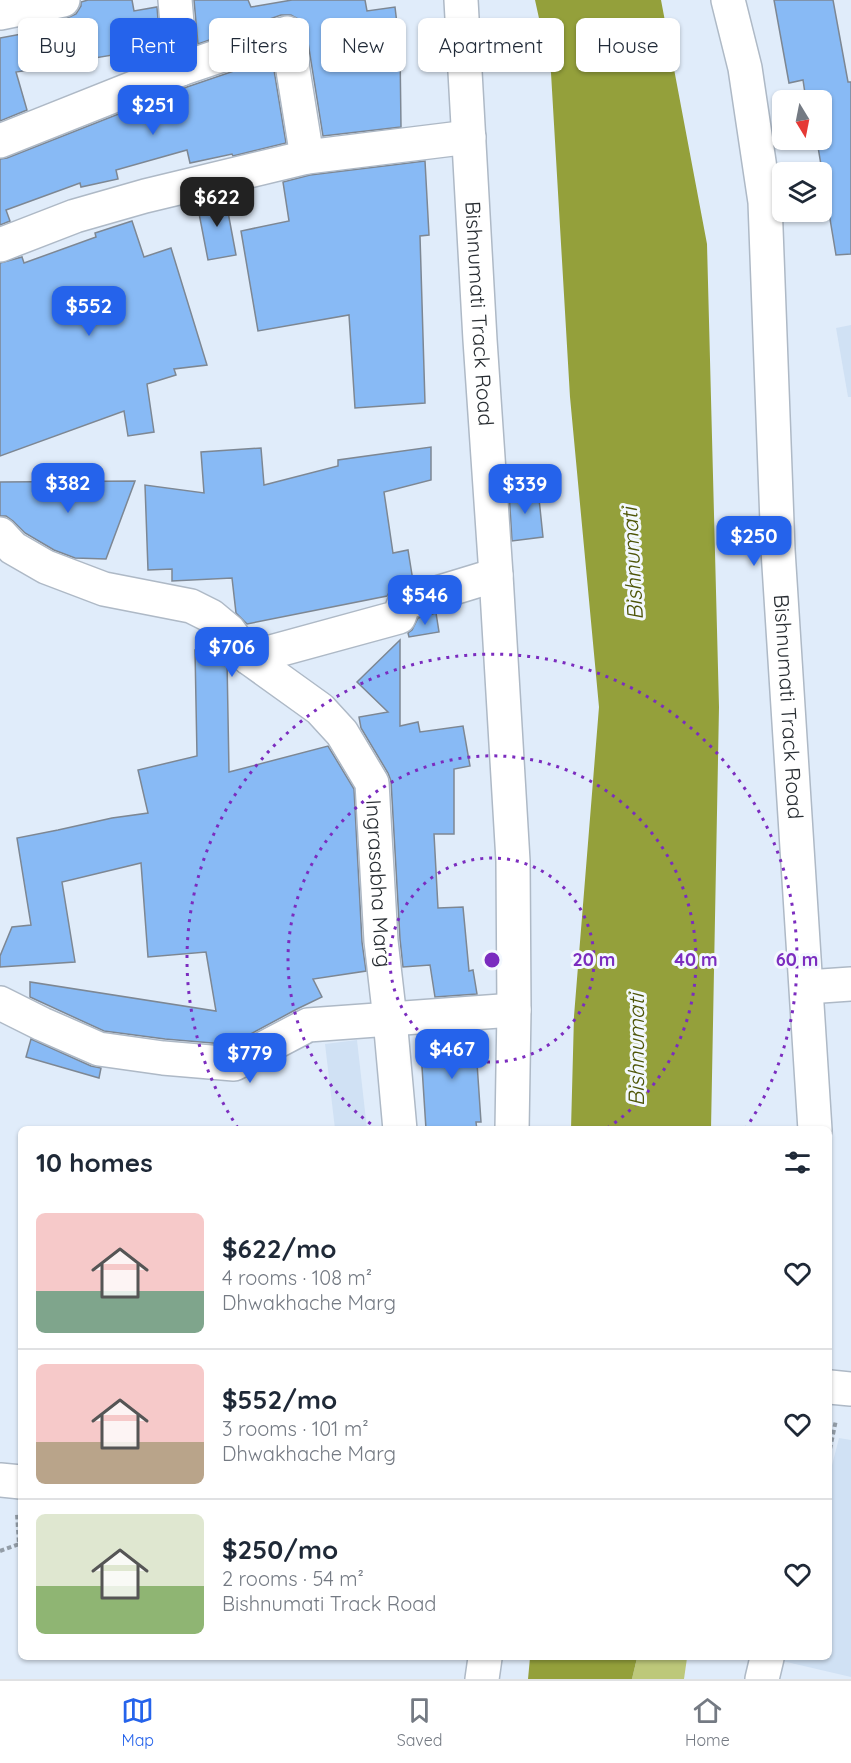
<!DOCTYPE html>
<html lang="en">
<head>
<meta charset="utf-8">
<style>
  body { margin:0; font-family:Quicksand,sans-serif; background:#f2f2f3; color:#1f2937; height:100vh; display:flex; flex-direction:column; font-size:22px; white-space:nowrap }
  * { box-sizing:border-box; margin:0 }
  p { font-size:20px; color:#747a83 }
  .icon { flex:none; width:33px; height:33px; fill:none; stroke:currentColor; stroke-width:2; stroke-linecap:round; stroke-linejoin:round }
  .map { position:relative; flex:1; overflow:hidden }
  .drawer { position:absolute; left:18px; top:1126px; width:814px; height:534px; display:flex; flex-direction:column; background:#fff; border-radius:9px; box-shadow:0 2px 4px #0004 }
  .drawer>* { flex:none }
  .top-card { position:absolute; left:18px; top:18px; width:816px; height:54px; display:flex; gap:12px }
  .needle { width:39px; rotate:170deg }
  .controls { position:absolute; left:772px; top:90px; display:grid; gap:12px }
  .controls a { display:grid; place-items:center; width:60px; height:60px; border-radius:9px; background:#fff; box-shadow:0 2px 4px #0004; font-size:30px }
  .price { position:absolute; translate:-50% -51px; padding:0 14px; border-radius:12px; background:#2563eb; color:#fff; font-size:20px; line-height:39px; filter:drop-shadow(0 2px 3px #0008) }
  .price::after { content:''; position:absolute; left:50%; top:36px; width:18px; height:14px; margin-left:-9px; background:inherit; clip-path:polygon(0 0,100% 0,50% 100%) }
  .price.selected { background:#222; color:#fff }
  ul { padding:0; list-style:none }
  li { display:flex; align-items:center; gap:18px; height:150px; padding:0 18px }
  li+li { border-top:2px solid #e0e1e3 }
  li span { display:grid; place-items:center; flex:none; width:168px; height:120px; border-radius:9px; color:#555 }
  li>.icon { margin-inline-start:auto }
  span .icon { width:72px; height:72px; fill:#fffc; stroke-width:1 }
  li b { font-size:26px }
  h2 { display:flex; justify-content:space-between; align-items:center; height:72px; padding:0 18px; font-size:26px }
  .tag { padding:0 21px; border-radius:9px; background:#fff; box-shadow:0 2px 4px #0004; font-size:21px; line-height:54px }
  .tag.selected { background:#2563eb; color:#fff }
  .tab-bar { display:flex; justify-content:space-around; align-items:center; height:84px; border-top:2px solid #e0e1e3; background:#fff; font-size:16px; color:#747a83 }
  .tab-bar a { display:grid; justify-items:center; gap:3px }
  .tab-bar .selected { color:#2563eb }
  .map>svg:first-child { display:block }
  .built { fill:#d0e1f4 }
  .green { fill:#bdc87a }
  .water { fill:#94a03b }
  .building { fill:#88baf5; stroke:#7d8793; stroke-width:1.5 }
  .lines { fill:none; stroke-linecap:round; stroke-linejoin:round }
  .street-casing { stroke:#aeb9c6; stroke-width:36 }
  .secondary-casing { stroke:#aeb9c6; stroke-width:36 }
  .path { stroke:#939da7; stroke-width:4; stroke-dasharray:4.5 3; stroke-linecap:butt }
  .street { stroke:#fff; stroke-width:33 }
  .secondary { stroke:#fff; stroke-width:33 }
  .ring { fill:none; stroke:#7b2cbf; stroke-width:3; stroke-dasharray:3 6 }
  .labels { text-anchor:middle; stroke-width:6; stroke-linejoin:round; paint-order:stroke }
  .street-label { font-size:21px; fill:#282d32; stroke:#f3f8fe }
  .water-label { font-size:22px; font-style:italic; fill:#4d5407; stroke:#f3f8fe }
  .centre { fill:#7b2cbf; stroke:#f3f8fe; stroke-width:3 }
  .ring-label { font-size:18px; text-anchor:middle; font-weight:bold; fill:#7b2cbf; stroke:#f3f8fe; stroke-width:6; stroke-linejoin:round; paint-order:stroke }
</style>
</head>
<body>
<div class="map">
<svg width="851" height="1679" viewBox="0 0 851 1679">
  <rect width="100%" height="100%" fill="#e0ecfa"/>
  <!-- built -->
  <g class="built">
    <polygon points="851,325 851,397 848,397 836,328"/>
    <polygon points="357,1040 367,1129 335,1129 325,1044"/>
    <polygon points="839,1438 851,1440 851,1677 778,1660 779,1658 830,1658 830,1473"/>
  </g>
  <!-- green -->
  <polygon class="green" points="637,1658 687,1658 684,1679 632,1679"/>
  <!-- water -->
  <g class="water">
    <polygon points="535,0 661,0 707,244 719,707 711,1129 571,1129 574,1016 599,707 570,397 551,73"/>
    <polygon points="530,1658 637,1658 632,1679 528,1679"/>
  </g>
  <!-- building -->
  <g class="building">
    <polygon points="88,0 132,0 134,11 157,7 161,57 150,61 148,49 89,59 88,54 29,66 30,70 16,72 27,110 0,121 0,38 38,31 36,25 67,18 76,14 81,6 81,2"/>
    <polygon points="194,0 248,0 251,7 292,0 365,0 367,11 395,7 400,49 401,127 323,136 306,30 300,20 291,15 281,15 198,44"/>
    <polygon points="774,0 833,0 848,82 851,82 851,254 836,255 818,147 814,148 813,140 822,140 822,100 806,100 803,80 789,83"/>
    <polygon points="272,58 286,143 233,156 232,154 190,163 187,150 116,170 118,179 81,187 80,183 6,210 10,221 0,225 0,159 7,158 187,87"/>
    <polygon points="425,161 429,235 420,236 425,403 355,408 349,315 258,331 241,231 289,221 283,182 310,175"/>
    <polygon points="225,196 236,255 208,260 197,203"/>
    <polygon points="132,221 144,257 171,248 207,365 174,369 176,375 147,384 154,432 128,436 124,411 0,456 0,263 22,257 24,263 96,237 95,233"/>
    <polygon points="431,447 431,480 384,492 393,553 408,550 413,581 391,589 387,596 247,624 236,613 232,578 172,581 172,569 148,570 145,485 204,493 201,452 261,448 264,485 338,466 338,460"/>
    <polygon points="135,481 106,559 75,558 54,550 25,533 13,521 6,516 0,516 0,482"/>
    <polygon points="538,489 543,537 512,541 509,492"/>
    <polygon points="436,613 439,632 409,637 408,633 412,630 418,618"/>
    <polygon points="400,640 400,726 418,722 420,732 463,726 470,766 454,769 454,834 434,834 438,908 463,907 469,971 473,970 477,994 435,997 430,965 403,967 400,939 391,781 388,773 361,728 359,717 388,712 357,682"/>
    <polygon points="195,650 220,650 227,660 229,772 328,746 354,789 362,942 366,971 313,979 322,997 297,1009 245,1037 224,1041 224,1044 165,1039 104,1031 30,997 30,982 216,1011 206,952 148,957 141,863 62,882 75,962 0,967 0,956 12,927 31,925 17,838 58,830 112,818 148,813 138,770 197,756"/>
    <polygon points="480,1031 482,1063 477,1063 481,1122 476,1122 477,1130 426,1129 420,1036"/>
    <polygon points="31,1039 91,1066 101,1068 99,1078 26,1057"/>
  </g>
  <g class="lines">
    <defs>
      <g id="street">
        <polyline points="175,0 181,69"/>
        <polyline points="0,13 63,0"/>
        <polyline points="0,141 181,69 287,33 307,157"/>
        <polyline points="0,245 75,216 145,196 307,157 469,137"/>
        <polyline points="0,534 13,548 46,567 104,589 191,606 211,616 229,631 249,658 399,617 404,603 496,575"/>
        <path id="s1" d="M249,658L320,709L342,733L372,783L381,941L390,1019L400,1130"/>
        <polyline points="807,987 851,984"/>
        <polyline points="0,1003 42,1024 99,1049 163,1058 234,1064 308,1025 514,1010"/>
        <polyline points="0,1480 21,1482"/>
      </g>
      <g id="secondary">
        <path id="s2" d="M461,0L480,340L496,575L513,861L514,1010L512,1130"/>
        <path id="s3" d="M728,0L745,68L765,202L778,550L815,1130"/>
        <polyline points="830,1387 851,1389"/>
        <polyline points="482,1679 485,1658"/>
        <polyline points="762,1679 767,1658"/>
      </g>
    </defs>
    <!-- street casing -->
    <use href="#street" class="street-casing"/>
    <!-- secondary casing -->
    <use href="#secondary" class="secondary-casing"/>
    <!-- path -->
    <g class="path">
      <polyline points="830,1449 836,1420"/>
      <polyline points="0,1551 19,1544 17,1514"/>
    </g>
    <!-- street -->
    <use href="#street" class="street"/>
    <!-- secondary -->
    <use href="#secondary" class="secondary"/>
  </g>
  <!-- distance rings -->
  <g class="ring">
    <circle cx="492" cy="960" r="102"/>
    <path d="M378 1129A204 204 0 1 1 606 1129"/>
    <path d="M238 1128A305 305 0 1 1 746 1128"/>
  </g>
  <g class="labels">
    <!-- street labels -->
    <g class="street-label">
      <text dy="7" stroke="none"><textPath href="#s2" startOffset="314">Bishnumati Track Road</textPath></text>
      <text dy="7" stroke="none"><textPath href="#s3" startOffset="711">Bishnumati Track Road</textPath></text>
      <text dy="7" stroke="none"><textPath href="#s1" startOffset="279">Ingrasabha Marg</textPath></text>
    </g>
    <!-- water labels -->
    <g class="water-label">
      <text transform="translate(632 564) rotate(-93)" y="8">Bishnumati</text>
      <text transform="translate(636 1050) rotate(-90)" y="8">Bishnumati</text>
    </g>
  </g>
  <circle cx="492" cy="960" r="9" class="centre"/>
  <g class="ring-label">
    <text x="594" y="966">20 m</text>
    <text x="696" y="966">40 m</text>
    <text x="797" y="966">60 m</text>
  </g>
</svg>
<div class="controls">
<a><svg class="needle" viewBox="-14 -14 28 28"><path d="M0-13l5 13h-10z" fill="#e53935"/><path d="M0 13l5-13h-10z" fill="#747a83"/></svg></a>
<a><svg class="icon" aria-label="layers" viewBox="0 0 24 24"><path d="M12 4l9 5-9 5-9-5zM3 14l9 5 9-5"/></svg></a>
</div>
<b class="price" style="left:153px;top:136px">$251</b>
<b class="price selected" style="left:217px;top:228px">$622</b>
<b class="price" style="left:89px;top:337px">$552</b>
<b class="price" style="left:68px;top:514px">$382</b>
<b class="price" style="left:525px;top:515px">$339</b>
<b class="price" style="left:754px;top:567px">$250</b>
<b class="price" style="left:425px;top:626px">$546</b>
<b class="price" style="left:232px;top:678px">$706</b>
<b class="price" style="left:452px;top:1080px">$467</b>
<b class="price" style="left:250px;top:1084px">$779</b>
<div class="top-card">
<a class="tag">Buy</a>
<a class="tag selected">Rent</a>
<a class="tag">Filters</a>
<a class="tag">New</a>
<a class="tag">Apartment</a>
<a class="tag">House</a>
</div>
<section class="drawer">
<h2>10 homes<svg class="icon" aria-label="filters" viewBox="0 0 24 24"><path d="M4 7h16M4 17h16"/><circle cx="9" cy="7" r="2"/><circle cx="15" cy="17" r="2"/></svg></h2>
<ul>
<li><span style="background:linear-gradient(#f6c9c9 65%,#7fa58c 0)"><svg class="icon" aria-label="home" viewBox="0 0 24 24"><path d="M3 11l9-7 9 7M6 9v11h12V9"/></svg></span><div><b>$622/mo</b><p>4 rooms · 108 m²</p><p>Dhwakhache Marg</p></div><svg class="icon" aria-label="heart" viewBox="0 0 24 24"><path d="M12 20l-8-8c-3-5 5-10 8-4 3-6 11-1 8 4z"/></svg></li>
<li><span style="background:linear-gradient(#f6c9c9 65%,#b9a48a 0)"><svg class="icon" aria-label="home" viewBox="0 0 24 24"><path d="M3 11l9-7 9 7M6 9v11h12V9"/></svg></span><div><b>$552/mo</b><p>3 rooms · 101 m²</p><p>Dhwakhache Marg</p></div><svg class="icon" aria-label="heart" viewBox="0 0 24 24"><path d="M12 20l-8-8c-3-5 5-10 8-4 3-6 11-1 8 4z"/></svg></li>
<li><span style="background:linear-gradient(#dfe7d0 60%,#8fb573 0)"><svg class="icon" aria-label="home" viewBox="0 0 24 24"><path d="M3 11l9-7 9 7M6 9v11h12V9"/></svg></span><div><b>$250/mo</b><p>2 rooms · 54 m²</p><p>Bishnumati Track Road</p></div><svg class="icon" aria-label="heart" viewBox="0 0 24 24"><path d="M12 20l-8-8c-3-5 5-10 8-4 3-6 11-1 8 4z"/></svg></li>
</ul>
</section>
</div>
<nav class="tab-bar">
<a class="selected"><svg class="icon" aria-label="map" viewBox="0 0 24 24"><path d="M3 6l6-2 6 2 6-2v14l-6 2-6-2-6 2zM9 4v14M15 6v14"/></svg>Map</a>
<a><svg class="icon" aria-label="saved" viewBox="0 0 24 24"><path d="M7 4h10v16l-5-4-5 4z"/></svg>Saved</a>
<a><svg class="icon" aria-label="home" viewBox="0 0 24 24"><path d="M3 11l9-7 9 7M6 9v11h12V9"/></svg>Home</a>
</nav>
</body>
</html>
